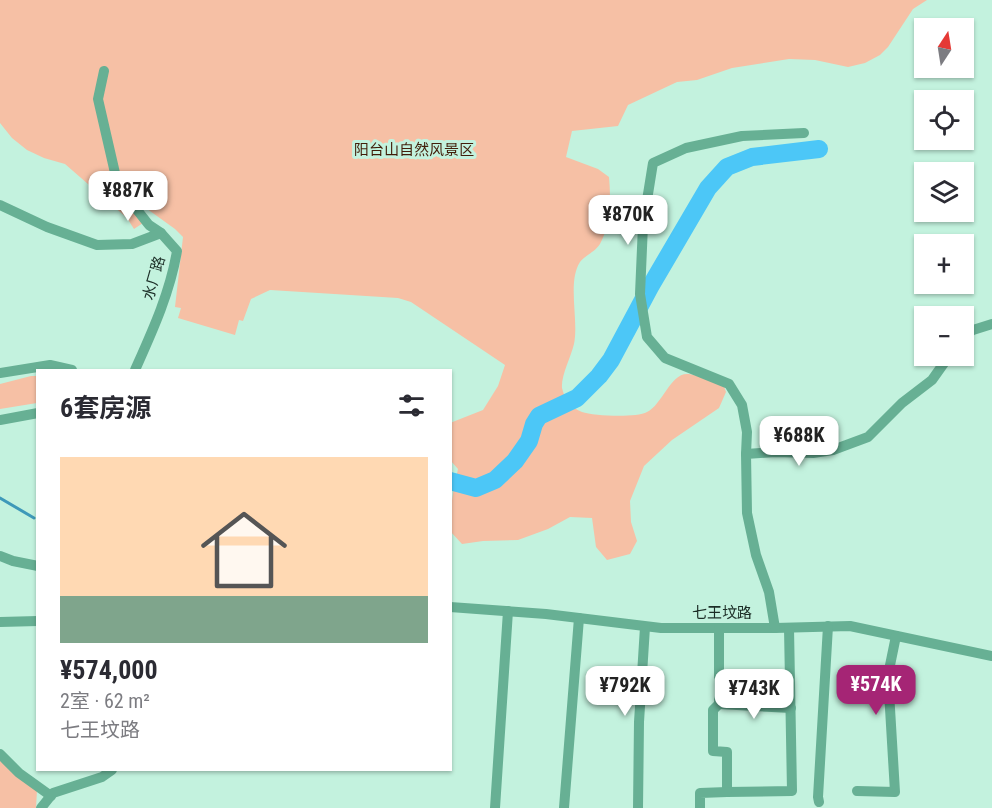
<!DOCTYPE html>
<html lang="zh">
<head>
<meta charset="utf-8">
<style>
  body { margin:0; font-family:"Roboto Condensed","Noto Sans SC",sans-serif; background:#f7f7f7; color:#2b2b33; height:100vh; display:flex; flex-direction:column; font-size:22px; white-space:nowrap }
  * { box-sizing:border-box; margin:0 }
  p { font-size:20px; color:#7c7c81 }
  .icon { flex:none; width:33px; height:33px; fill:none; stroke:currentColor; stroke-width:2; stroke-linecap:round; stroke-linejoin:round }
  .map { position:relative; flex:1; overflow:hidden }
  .drawer { position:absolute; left:36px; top:369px; width:416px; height:402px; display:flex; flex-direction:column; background:#fff; border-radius:0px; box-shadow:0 2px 4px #0004 }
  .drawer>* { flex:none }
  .needle { width:39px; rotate:12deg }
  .fabs { position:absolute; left:914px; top:18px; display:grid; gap:12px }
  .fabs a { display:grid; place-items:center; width:60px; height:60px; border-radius:0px; background:#fff; box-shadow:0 2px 4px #0004; font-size:30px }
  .price { position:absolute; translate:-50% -51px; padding:0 14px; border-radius:12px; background:#fff; color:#222; font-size:20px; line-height:39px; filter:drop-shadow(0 2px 3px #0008) }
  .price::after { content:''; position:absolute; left:50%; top:36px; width:18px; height:14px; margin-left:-9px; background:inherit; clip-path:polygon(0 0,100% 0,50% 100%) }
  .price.current { background:#a52575; color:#fff }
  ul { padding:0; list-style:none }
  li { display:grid; align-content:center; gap:12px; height:318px; padding:0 24px }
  li span { display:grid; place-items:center; height:186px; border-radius:0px; color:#555 }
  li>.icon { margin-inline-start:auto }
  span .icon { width:108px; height:108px; fill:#fffc; stroke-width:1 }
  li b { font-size:26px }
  h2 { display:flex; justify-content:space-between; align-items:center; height:72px; padding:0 24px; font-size:26px }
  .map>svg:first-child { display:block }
  .green { fill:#f6c0a5 }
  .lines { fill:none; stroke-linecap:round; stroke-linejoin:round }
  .stream { stroke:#3e99b9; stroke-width:3 }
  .river { stroke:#4cc7f7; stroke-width:18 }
  .minor { stroke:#67b094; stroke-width:10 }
  .labels { text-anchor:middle; stroke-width:6; stroke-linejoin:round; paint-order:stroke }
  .park-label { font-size:15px; fill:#421e0a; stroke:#c3f2de }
  .street-label { font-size:15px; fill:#1c2e27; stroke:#c3f2de }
</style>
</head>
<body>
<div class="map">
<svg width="992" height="808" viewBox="0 0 992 808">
  <rect width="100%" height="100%" fill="#c3f2de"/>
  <!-- green -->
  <g class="green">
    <path d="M0,0H927L913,9L888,47L880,55L865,63L848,67L815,60L789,59L732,68L697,80L677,82L628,105L618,126L572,131L566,157L598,169L609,177C611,199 611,224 600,244C595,252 584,256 580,262C567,282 579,320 574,344C571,357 561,375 562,388C563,392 565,397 566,401C571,405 576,410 582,412C594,416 636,418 647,412C662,405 670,374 687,374C695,374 714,382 723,384L726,392L719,408L672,440L644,466L630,501L631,522L637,541L630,554L607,560L596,547L592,518L570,517L548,529L518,540L483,541L462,544L450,531C450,509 453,490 458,469L450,460V423L483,410L498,386L505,365L411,302L398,298L270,290L251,299L243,321L239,320L235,335L178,318L181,308L175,307L183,237L175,229L125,193L143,223L134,229L127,218L65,164L44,158L27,150L12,138L0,123Z"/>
    <polygon points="31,376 37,376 37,403 0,409 0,384"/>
    <polygon points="0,755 37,790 36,808 0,808"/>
  </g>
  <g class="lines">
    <!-- stream -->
    <polyline class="stream" points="0,498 34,518"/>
    <!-- river -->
    <polyline class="river" points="450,481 476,488 495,480 515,461 529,441 534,424 539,416 577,398 599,376 611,360 650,287 708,188 727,167 752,157 819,149"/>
    <!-- minor -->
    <g class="minor">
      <path d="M104,71L98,99L118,186L149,225L161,233L177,251C170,293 152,332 135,370"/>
      <polyline points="0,205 47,227 97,245 132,244 161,233"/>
      <polyline points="963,337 973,330 992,324"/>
      <polyline points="0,373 50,365 72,370"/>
      <polyline points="0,420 38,413"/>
      <polyline points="746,454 747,432 742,405 729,384 665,358 647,337 640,294 643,225 653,163 686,148 742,136 804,133"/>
      <polyline points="0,556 13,561 38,566"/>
      <polyline points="450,607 546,614 661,628 775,628 850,626 992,656"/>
      <polyline points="0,622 38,621"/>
      <polyline points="719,628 719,704 713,710 713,751 727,752 727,792 792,791 789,628"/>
      <polyline points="775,628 769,592 756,555 747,513 746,454 775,452 813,453 833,450 868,437 902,403 932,380 949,356"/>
      <polyline points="719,704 791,708"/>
      <polyline points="0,754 19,773 51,796"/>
      <polyline points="857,791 895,792 888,675 896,636"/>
      <polyline points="819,802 818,797 828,626"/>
      <polyline points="41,808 53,793 102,777 112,770"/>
      <polyline points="495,808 508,611"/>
      <polyline points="564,808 579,618"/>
      <polyline points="638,808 639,722 645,627"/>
      <polyline points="700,808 700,793 727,792"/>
    </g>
  </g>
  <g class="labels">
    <!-- park labels -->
    <g class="park-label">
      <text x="414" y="155">阳台山自然风景区</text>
    </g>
    <!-- street labels -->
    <g class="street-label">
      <text transform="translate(154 278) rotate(-74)" y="5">水厂路</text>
      <text x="722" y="618">七王坟路</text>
    </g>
  </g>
</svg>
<div class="fabs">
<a><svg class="needle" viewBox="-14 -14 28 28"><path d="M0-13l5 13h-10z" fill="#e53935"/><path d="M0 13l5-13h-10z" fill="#7c7c81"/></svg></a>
<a><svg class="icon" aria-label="locate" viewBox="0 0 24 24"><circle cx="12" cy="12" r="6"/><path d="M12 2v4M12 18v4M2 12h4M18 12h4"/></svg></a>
<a><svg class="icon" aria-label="layers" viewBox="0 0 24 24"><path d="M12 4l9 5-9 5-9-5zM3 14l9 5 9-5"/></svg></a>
<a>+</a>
<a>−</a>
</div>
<b class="price" style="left:128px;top:222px">¥887K</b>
<b class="price" style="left:628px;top:246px">¥870K</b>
<b class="price" style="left:799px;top:467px">¥688K</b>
<b class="price current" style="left:876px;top:716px">¥574K</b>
<b class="price" style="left:625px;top:717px">¥792K</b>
<b class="price" style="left:754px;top:720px">¥743K</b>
<section class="drawer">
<h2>6套房源<svg class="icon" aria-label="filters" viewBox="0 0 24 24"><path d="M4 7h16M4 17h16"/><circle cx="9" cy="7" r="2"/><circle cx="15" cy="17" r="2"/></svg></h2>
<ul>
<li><span style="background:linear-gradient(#ffd9b3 75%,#7fa58c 0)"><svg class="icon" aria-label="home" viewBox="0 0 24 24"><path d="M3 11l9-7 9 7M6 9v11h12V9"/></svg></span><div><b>¥574,000</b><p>2室 · 62 m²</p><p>七王坟路</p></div></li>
</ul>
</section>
</div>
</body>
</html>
